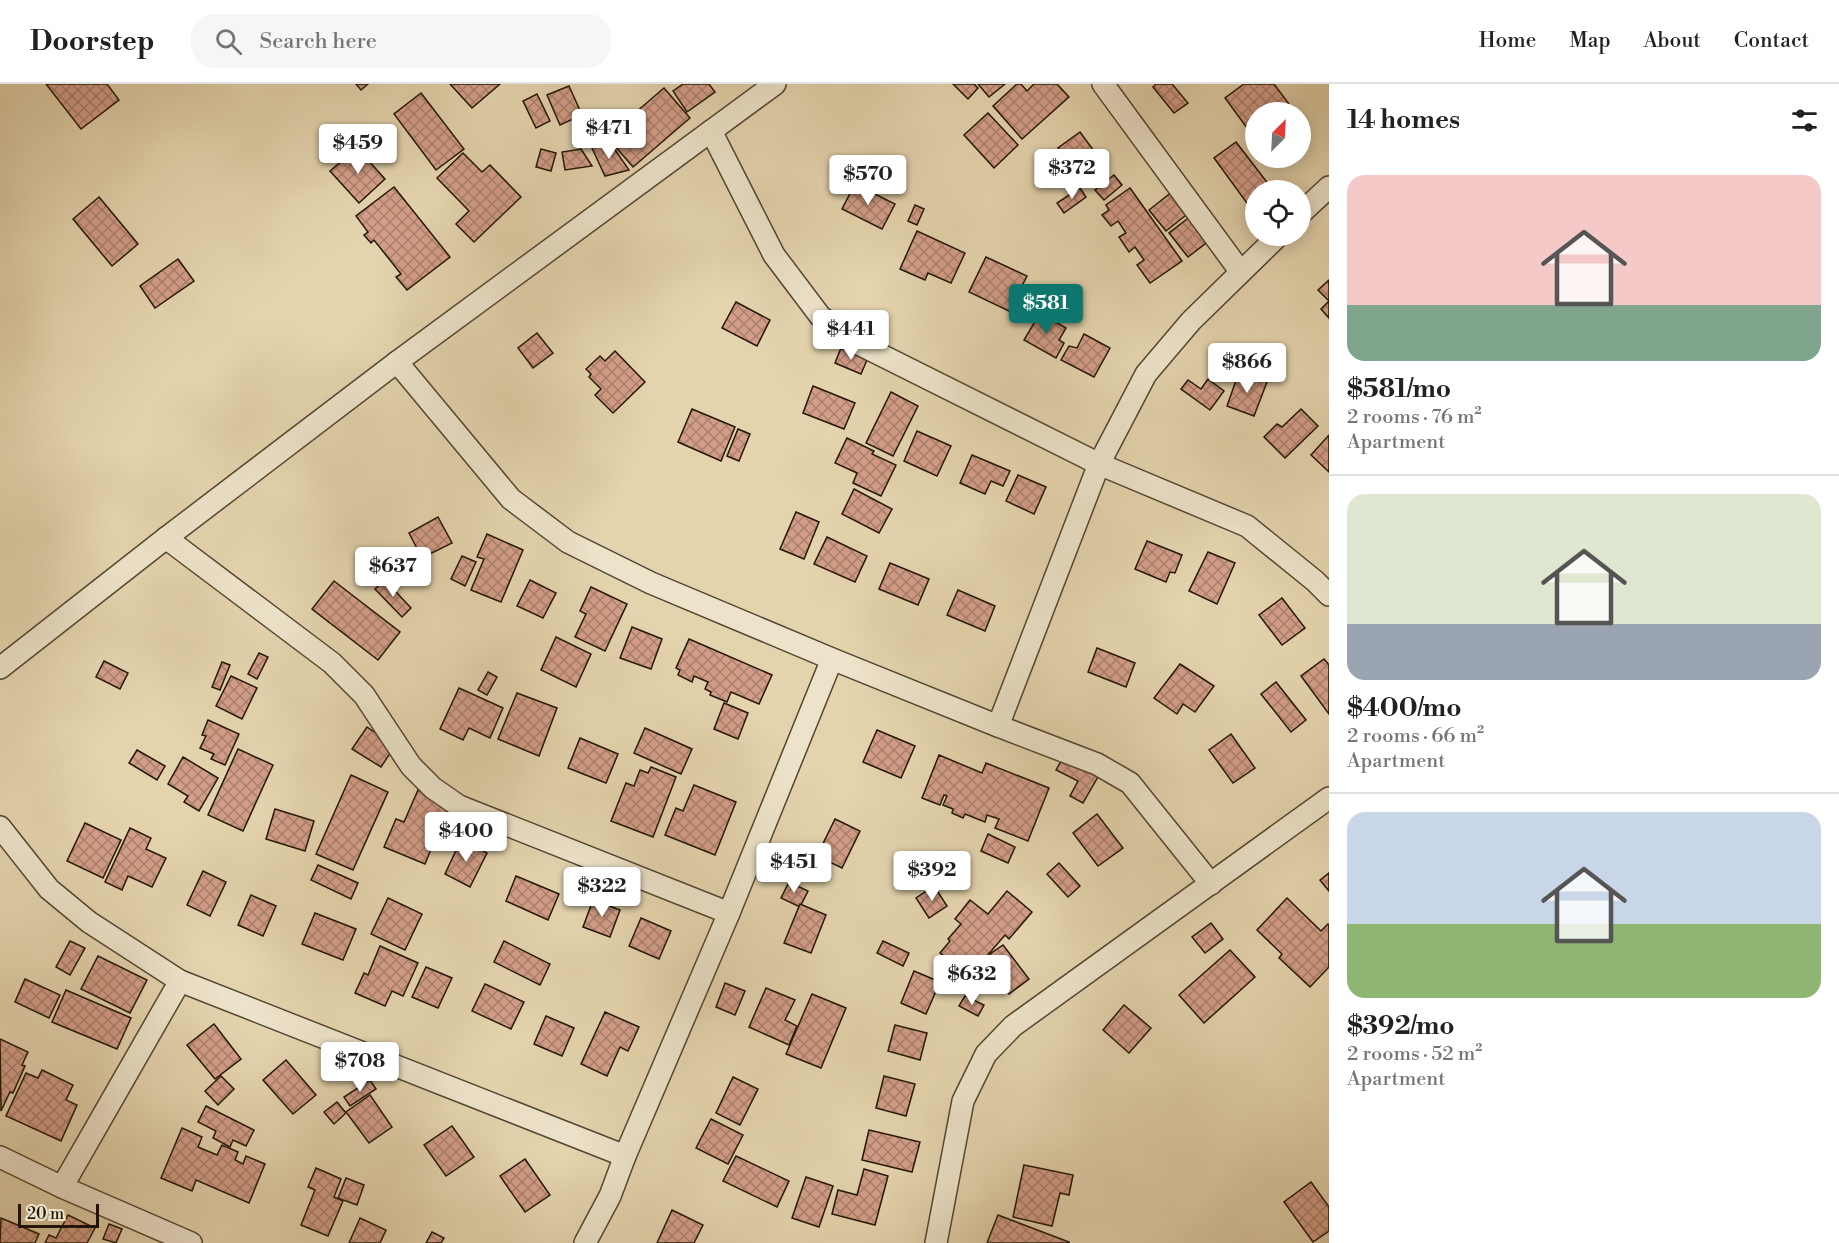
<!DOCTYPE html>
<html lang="en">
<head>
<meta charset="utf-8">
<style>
  body { margin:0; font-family:"Libre Bodoni",serif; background:#f6f6f6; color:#202124; height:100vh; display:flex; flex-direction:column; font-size:22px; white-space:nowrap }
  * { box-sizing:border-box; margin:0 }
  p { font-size:20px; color:#757577 }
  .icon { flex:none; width:33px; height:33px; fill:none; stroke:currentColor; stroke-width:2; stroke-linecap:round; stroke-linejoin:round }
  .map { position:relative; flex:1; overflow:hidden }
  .sheet { display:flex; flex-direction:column; background:#fff; width:510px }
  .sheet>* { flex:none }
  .needle { width:39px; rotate:24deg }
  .controls { position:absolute; left:1245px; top:18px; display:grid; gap:12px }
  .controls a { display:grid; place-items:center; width:66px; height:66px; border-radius:50%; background:#fff; box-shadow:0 3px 15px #0003; font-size:30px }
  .scale { position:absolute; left:18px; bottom:15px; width:81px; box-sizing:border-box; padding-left:6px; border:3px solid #231608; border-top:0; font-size:16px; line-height:21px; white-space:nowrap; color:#231608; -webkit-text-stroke:4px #ede3ca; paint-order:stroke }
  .price { position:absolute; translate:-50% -51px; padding:0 14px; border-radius:6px; background:#fff; color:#222; font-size:20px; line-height:39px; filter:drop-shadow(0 2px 3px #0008) }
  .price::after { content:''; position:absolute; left:50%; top:36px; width:18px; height:14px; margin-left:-9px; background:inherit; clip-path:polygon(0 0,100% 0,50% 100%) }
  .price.selected { background:#0f766e; color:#fff }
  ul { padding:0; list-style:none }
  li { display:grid; align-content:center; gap:12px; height:318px; padding:0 18px }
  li+li { border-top:2px solid #e0e0e0 }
  li span { display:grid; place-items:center; height:186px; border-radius:18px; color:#555 }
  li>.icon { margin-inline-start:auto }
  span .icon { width:108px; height:108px; fill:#fffc; stroke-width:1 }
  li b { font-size:26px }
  h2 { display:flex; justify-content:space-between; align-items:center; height:72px; padding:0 18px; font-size:26px }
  header { display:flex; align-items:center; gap:36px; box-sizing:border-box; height:84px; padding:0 30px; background:#fff; border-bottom:2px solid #e0e0e0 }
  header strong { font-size:28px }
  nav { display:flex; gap:33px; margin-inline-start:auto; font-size:21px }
  .search { width:420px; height:54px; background:#f6f6f6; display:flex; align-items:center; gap:15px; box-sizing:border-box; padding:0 21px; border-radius:24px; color:#757577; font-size:22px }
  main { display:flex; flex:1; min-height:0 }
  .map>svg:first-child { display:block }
  .building { fill:url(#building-cross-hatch); stroke:#231608; stroke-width:1.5 }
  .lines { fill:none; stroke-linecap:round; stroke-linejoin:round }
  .street-casing { stroke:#534632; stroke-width:24 }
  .street { stroke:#ede3ca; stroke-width:21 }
</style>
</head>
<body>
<header>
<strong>Doorstep</strong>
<div class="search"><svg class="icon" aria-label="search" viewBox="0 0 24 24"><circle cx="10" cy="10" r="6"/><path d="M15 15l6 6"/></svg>Search here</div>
<nav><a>Home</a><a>Map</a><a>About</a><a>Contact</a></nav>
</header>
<main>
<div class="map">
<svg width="1329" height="1159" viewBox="0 0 1329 1159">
  <defs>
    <pattern id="building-cross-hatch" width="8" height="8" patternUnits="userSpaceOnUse" patternTransform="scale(1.5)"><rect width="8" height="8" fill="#d39e88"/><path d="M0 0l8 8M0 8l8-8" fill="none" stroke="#ab806d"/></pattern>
  </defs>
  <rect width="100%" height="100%" fill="#e4d4ae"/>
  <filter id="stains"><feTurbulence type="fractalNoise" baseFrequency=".00333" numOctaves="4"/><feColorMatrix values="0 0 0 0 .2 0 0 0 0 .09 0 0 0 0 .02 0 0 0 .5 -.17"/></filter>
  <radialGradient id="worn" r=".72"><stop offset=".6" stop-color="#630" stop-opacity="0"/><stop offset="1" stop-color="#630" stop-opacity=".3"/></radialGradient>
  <!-- building -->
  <g class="building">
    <polygon points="46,0 107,0 119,16 81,45"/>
    <polygon points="356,0 368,0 361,6"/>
    <polygon points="450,0 500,0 472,24"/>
    <polygon points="683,0 709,0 715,8 687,28 673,7"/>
    <polygon points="953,0 974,0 978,4 968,15"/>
    <polygon points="978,0 1005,0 989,13"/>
    <polygon points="1017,0 1021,0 1027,7 1034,0 1057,0 1069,13 1022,55 993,22"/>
    <polygon points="1156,0 1172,0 1188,19 1174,29 1153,3"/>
    <polygon points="1244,0 1274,0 1289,20 1277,28 1256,28 1256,44 1250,48 1225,14"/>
    <polygon points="569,2 582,31 560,41 547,11"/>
    <polygon points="664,4 690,34 633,83 607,53"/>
    <polygon points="421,9 464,65 436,86 394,30"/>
    <polygon points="537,10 550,37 536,44 523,17"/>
    <polygon points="988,29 1018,61 994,84 964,51"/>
    <polygon points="1080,48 1105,82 1083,98 1058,64"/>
    <polygon points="1236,58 1273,106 1256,106 1256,123 1252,126 1214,74"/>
    <polygon points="611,60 629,86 605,92 591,62"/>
    <polygon points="357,64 385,95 359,119 330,87"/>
    <polygon points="541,65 556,69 551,87 536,83"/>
    <polygon points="581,65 592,82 565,86 562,68"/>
    <polygon points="463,69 482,88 490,81 521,113 474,158 456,140 469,127 437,94"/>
    <polygon points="1114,91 1122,101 1104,116 1095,106"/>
    <polygon points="855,100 895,120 882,145 842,125"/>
    <polygon points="394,103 450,173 407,206 396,193 401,190 374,156 371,159 364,151 368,148 356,132"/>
    <polygon points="1080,104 1086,113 1064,129 1057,119"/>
    <polygon points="1130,104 1182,177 1150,199 1137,181 1144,176 1135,163 1129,168 1119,153 1126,149 1118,137 1111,142 1102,131 1109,126 1106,121"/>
    <polygon points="1173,107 1190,128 1166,147 1149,126"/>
    <polygon points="99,113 138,160 112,182 73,135"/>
    <polygon points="915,121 924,125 917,141 908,137"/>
    <polygon points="1191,132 1210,156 1188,173 1169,149"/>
    <polygon points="917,147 965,169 951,199 928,189 925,196 900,185"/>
    <polygon points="986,173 1027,192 1009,227 969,208"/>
    <polygon points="178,175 194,197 155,224 140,202"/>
    <polygon points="1329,196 1329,234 1321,225 1329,217 1318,206"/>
    <polygon points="736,218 770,236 757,262 722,244"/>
    <polygon points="1040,229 1066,244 1059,256 1064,259 1056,274 1024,256"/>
    <polygon points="537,249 553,269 533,284 518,264"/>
    <polygon points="1084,250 1110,264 1094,293 1061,276 1069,262 1077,264"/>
    <polygon points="841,264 867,276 861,290 835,279"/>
    <polygon points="615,267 645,298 613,329 595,311 601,305 589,293 591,290 586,285 600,272 605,277"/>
    <polygon points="1239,288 1267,298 1254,332 1227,322"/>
    <polygon points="1208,295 1224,307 1210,326 1181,305 1188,296 1201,305"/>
    <polygon points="813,302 855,319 844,345 803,329"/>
    <polygon points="891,308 918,322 893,372 866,359"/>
    <polygon points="692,325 735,343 721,377 678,358"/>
    <polygon points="1301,325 1318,342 1285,374 1264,353 1277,340 1282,343"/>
    <polygon points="738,345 750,350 739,377 727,372"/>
    <polygon points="917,347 951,362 937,392 904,377"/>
    <polygon points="1329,351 1329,388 1311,371"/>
    <polygon points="847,354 874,367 872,370 896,381 881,412 853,399 857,389 835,379"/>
    <polygon points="972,371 1010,387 1003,402 991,397 985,410 960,399"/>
    <polygon points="1018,391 1046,403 1034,430 1006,417"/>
    <polygon points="854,405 892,425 879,449 842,430"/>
    <polygon points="796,428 819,438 804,475 780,465"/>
    <polygon points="438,433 452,459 422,474 409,449"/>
    <polygon points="487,450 523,466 501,518 471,506 484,475 477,473"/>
    <polygon points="827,453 867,472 855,498 814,480"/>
    <polygon points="1147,457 1182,471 1175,489 1170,488 1166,498 1135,485"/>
    <polygon points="1208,468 1235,479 1217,520 1189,507"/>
    <polygon points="462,472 476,478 465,502 451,495"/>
    <polygon points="890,479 929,495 918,521 879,505"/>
    <polygon points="385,496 411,524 402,533 375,505"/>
    <polygon points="530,496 556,509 543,534 517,522"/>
    <polygon points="334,497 400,548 378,576 312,525"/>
    <polygon points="591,503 627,520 605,567 575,553 586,530 580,527"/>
    <polygon points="958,506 995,522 985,547 947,531"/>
    <polygon points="1282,514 1305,544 1282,561 1259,531"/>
    <polygon points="632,543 662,555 651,585 620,574"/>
    <polygon points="556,553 591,570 576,603 541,586"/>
    <polygon points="689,555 772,591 759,620 731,608 727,618 710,611 711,608 705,605 708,598 694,592 692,598 678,591 680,586 676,584"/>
    <polygon points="1097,564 1135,579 1126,603 1088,588"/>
    <polygon points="259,569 268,573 257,595 248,590"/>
    <polygon points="1324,575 1329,581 1329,630 1301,592"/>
    <polygon points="104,577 128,589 120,605 96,593"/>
    <polygon points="222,578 230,581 220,606 212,603"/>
    <polygon points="1180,580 1214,602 1195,628 1183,620 1177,630 1154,614"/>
    <polygon points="488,588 497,593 487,611 478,606"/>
    <polygon points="231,592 257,604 242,635 216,622"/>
    <polygon points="1276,598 1306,636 1291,648 1261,610"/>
    <polygon points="459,604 503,624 490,654 469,644 463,656 440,645"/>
    <polygon points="517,609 557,624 539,672 498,655"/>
    <polygon points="724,619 748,629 738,655 714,645"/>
    <polygon points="208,636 239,650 225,681 211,675 214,670 200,664 206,652 202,651"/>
    <polygon points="367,643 395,662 381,683 352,665"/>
    <polygon points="645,644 692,665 681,690 634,669"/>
    <polygon points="877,646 915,662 901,694 863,678"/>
    <polygon points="1231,650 1255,684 1233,699 1209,666"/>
    <polygon points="580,654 618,670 606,699 568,684"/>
    <polygon points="238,665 273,681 243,747 208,731"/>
    <polygon points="137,666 165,682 157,696 129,679"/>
    <polygon points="939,671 982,689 986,679 1049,704 1028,757 995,744 999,735 987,731 985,738 965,730 963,734 952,729 953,725 943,721 947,712 944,711 940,721 922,714"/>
    <polygon points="1064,672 1099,691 1083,719 1070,712 1078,697 1056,686"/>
    <polygon points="183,673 218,694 199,727 184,718 188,712 168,700"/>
    <polygon points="651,683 676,693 653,753 611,737 626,699 634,702 640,686 648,689"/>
    <polygon points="351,691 388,708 353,786 316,770"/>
    <polygon points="694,701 736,718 715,771 665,751 676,724 683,727"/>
    <polygon points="418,706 450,719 425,780 384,763 396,735 404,738"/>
    <polygon points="275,725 314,737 305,767 266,755"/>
    <polygon points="1097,730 1123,764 1098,782 1073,749"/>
    <polygon points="835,735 860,747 842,784 817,772"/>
    <polygon points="85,739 121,756 103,794 67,777"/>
    <polygon points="130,744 151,754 146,765 166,774 152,803 128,792 122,806 105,798"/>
    <polygon points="988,750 1015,763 1008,779 981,767"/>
    <polygon points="461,756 487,769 470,803 445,790"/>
    <polygon points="1059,779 1080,802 1068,813 1047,790"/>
    <polygon points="318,781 358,799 351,815 311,796"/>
    <polygon points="203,787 226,798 210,832 187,821"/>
    <polygon points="1329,789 1329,807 1320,796"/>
    <polygon points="516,792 559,810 548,836 506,817"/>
    <polygon points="789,798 808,807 800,823 781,814"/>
    <polygon points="934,802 947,822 929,834 916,814"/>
    <polygon points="1007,807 1032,828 1009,855 1005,851 986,873 989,875 972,895 940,869 950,857 948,855 961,840 955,835 970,816 988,830"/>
    <polygon points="251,811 276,822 263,852 238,841"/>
    <polygon points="388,814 422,830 405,866 371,850"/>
    <polygon points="1287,814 1321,847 1328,840 1329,841 1329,883 1310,903 1279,874 1282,870 1257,846"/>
    <polygon points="593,816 620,826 610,853 583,843"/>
    <polygon points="800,820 826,831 811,869 784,859"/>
    <polygon points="315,829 356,845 343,876 302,860"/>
    <polygon points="641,834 671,847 659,875 629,862"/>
    <polygon points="1211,839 1223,855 1205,869 1192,853"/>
    <polygon points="70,857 85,864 70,891 56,883"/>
    <polygon points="504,857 550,880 540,901 494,878"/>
    <polygon points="883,857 909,869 903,882 877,869"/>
    <polygon points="1003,861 1029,895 1009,910 988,883 995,878 990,870"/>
    <polygon points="380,862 418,879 403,912 392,907 385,922 355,909 364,889 368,891"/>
    <polygon points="1230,866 1255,893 1204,939 1179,911"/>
    <polygon points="98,872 147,896 130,929 81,905"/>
    <polygon points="426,883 452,894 438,924 412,913"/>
    <polygon points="914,887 940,898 926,930 901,919"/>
    <polygon points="25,895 60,911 49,934 15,918"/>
    <polygon points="725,899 745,907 735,931 716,923"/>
    <polygon points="485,900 524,918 511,945 472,927"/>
    <polygon points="766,904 795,916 785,936 797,942 789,961 749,943"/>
    <polygon points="66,906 131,934 117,965 52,938"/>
    <polygon points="812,910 846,924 821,984 786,970"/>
    <polygon points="965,912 984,921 978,932 959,922"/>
    <polygon points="1124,921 1151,944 1129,969 1103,946"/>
    <polygon points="605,928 639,943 628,967 620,963 607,992 581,980"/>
    <polygon points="546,932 574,944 562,972 534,960"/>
    <polygon points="214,940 241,975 215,995 187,961"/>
    <polygon points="895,941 927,949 920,976 888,967"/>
    <polygon points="0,955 28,968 22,981 25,982 13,1009 10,1008 1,1027"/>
    <polygon points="286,976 316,1011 293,1030 263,996"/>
    <polygon points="42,986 73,1001 66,1016 77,1021 61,1057 6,1032 26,989 38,994"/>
    <polygon points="221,992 234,1005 218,1021 205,1007"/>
    <polygon points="884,992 915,1000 906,1032 876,1024"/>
    <polygon points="733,993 758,1005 740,1041 716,1029"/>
    <polygon points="370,996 376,1005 350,1022 344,1013"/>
    <polygon points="370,1011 392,1043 369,1059 346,1028"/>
    <polygon points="337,1018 346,1029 334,1040 324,1028"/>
    <polygon points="206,1022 254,1046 246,1062 233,1056 230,1063 213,1054 216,1047 198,1038"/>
    <polygon points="711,1035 743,1051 728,1080 696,1064"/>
    <polygon points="452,1042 474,1073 446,1092 424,1061"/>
    <polygon points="182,1044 202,1053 198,1063 217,1071 222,1061 238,1068 235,1076 243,1080 246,1072 265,1080 249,1119 196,1096 192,1107 161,1094"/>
    <polygon points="869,1046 920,1058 912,1088 862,1076"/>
    <polygon points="736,1072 789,1097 777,1123 723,1097"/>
    <polygon points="525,1075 550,1111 525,1128 500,1092"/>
    <polygon points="1024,1081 1073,1091 1069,1111 1060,1109 1052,1142 1013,1133"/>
    <polygon points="316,1084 341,1095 334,1113 343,1117 328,1152 301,1141 315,1106 308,1103"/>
    <polygon points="864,1085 888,1092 875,1141 832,1130 838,1106 857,1111"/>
    <polygon points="806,1093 833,1102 819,1143 792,1134"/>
    <polygon points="346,1094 364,1101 357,1121 338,1114"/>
    <polygon points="1311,1098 1329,1123 1329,1147 1313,1158 1284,1118"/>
    <polygon points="672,1126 703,1141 694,1159 657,1159"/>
    <polygon points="68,1131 95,1144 87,1159 45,1159 49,1151 56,1154"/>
    <polygon points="998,1131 1069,1158 1069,1159 987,1159"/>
    <polygon points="1,1134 39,1150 35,1159 0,1159"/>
    <polygon points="360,1134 386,1146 380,1159 349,1159"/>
    <polygon points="109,1140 122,1145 116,1159 103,1155"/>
    <polygon points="432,1148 444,1154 441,1159 426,1159"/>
  </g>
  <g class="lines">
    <defs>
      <g id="street">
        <polyline points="1103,0 1240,187"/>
        <polyline points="711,47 774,171 820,232 853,257 1099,380 1247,442 1315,497 1329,511"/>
        <polyline points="1300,130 1329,103"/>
        <polyline points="397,278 511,415 568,458 651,499 832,575 998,642 1099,380 1146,290 1191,237 1278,152"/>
        <polyline points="166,454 332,579 364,611 411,682 433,704 459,722 729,829 832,575"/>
        <polyline points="0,584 166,454 397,278 775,0"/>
        <polyline points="998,642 1097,680 1130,699 1211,800"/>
        <polyline points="0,743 49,805 89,838 180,897"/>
        <polyline points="0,1073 62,1103 180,897 625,1072"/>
        <polyline points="62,1103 191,1159"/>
        <polyline points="585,1159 610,1112 625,1072 729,829"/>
        <polyline points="936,1159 963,1017 986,970 1013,942 1329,714"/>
      </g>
    </defs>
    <!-- street casing -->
    <use href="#street" class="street-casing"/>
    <!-- street -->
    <use href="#street" class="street"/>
  </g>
  <rect width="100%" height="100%" filter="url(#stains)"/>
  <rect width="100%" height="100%" fill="url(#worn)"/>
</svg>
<div class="controls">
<a><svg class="needle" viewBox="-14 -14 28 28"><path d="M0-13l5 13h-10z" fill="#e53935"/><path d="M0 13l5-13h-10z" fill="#757577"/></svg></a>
<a><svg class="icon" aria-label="locate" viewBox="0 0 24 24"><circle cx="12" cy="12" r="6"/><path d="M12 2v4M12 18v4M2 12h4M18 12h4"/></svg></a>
</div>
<div class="scale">20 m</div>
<b class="price" style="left:609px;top:76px">$471</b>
<b class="price" style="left:358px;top:91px">$459</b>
<b class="price" style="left:1072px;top:116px">$372</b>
<b class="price" style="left:868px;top:122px">$570</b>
<b class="price selected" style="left:1046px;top:251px">$581</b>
<b class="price" style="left:851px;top:277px">$441</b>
<b class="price" style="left:1247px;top:310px">$866</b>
<b class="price" style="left:393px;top:514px">$637</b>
<b class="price" style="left:466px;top:779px">$400</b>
<b class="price" style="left:794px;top:810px">$451</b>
<b class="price" style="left:932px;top:818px">$392</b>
<b class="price" style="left:602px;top:834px">$322</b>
<b class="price" style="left:972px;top:922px">$632</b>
<b class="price" style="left:360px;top:1009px">$708</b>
</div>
<section class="sheet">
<h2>14 homes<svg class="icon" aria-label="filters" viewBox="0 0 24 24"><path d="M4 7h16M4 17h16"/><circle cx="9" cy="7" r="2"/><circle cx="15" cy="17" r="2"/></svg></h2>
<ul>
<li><span style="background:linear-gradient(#f6c9c9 70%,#7fa58c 0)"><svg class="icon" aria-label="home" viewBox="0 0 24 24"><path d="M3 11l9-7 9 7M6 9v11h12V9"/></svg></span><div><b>$581/mo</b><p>2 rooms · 76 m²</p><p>Apartment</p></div></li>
<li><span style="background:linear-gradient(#dfe7d0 70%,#9aa5b1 0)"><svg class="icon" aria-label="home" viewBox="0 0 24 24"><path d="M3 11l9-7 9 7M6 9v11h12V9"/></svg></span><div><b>$400/mo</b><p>2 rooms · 66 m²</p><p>Apartment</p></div></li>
<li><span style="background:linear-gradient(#c9d6e8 60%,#8fb573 0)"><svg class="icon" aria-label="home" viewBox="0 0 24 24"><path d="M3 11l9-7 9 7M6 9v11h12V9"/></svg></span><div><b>$392/mo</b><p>2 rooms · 52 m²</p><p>Apartment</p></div></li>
</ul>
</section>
</main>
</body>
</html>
